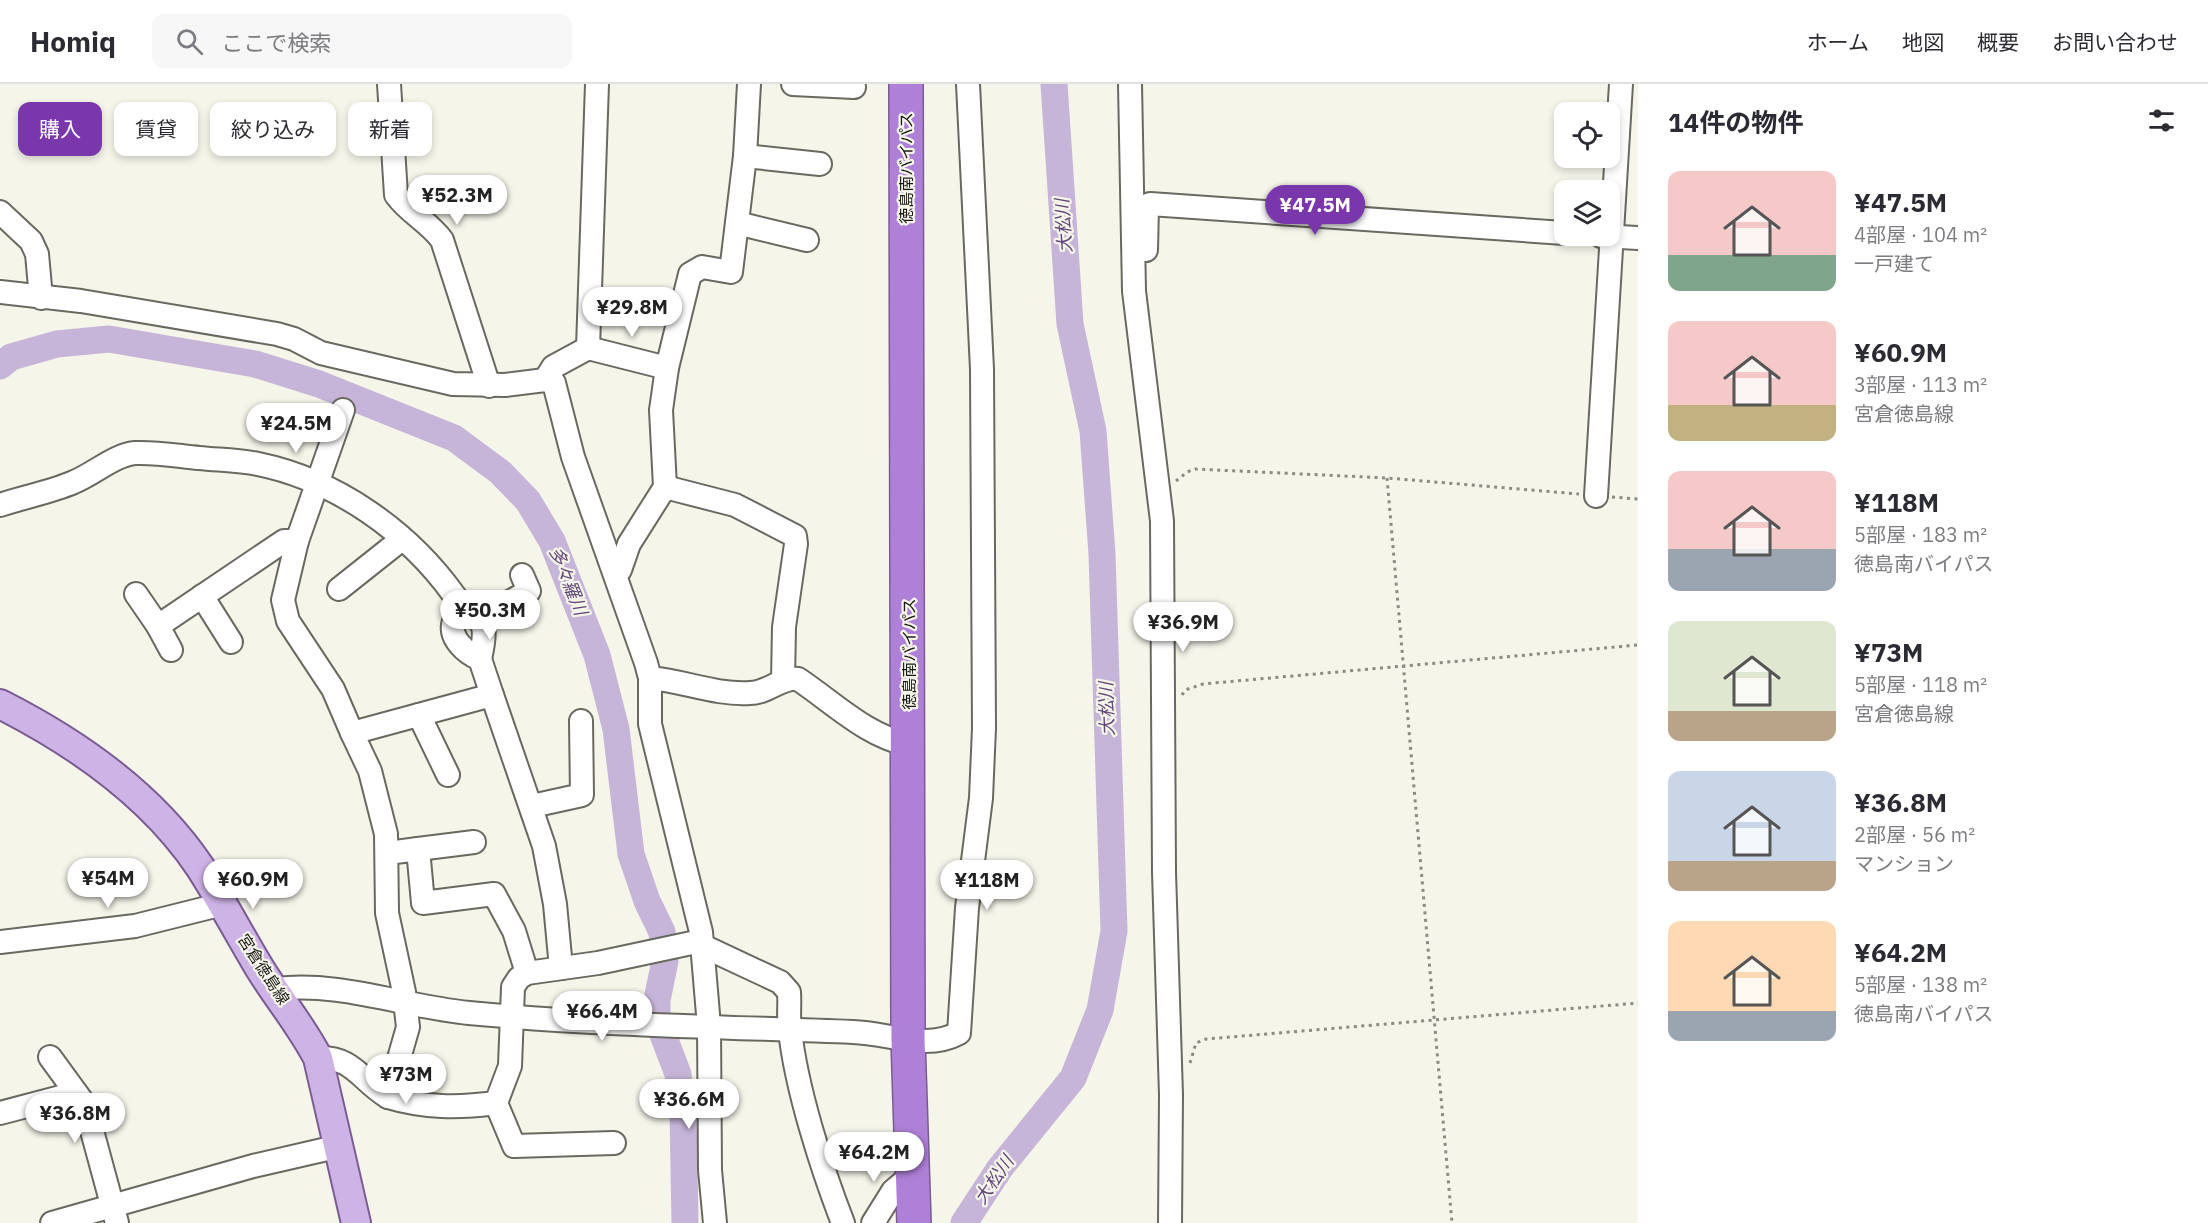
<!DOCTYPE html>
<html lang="ja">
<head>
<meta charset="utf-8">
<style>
  body { margin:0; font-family:"IBM Plex Sans","Noto Sans JP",sans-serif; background:#f7f7f7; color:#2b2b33; height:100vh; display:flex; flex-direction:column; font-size:22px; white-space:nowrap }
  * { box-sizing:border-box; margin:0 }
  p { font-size:20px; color:#7c7c81 }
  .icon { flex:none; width:33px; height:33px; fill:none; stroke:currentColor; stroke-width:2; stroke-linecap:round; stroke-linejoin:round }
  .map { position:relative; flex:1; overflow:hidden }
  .drawer { display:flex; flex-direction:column; background:#fff; width:570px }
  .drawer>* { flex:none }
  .guide { position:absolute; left:18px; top:18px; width:570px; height:54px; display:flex; gap:12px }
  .tools { position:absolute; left:1554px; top:18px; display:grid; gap:12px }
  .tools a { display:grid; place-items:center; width:66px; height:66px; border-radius:12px; background:#fff; box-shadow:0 3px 9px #0003; font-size:30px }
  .price { position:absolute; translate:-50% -51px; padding:0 14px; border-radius:21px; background:#fff; color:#222; font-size:20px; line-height:39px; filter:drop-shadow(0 2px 3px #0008) }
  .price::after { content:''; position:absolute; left:50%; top:36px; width:18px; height:14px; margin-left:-9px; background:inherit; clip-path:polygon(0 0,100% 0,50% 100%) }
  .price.current { background:#7a37ab; color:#fff }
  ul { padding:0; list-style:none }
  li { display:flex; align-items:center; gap:18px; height:150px; padding:0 30px }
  li span { display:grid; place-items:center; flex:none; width:168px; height:120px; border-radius:12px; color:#555 }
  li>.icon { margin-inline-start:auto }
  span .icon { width:72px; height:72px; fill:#fffc; stroke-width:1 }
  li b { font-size:26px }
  h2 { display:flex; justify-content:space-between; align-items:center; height:72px; padding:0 30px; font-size:26px }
  .chip { padding:0 21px; border-radius:12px; background:#fff; box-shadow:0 3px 9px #0003; font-size:21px; line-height:54px }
  .chip.current { background:#7a37ab; color:#fff }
  header { display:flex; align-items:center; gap:36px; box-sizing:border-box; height:84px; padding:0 30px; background:#fff; border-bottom:2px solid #e1e1e2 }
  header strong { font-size:28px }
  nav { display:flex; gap:33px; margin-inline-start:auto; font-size:21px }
  .search { width:420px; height:54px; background:#f7f7f7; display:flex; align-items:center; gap:15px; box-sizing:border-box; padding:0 21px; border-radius:12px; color:#7c7c81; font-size:22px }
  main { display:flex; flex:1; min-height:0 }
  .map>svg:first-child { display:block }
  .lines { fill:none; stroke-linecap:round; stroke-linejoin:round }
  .river { stroke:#c6b5d8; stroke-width:27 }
  .minor-casing { stroke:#696960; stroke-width:26 }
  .major-casing { stroke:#7a5c93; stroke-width:32 }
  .highway-casing { stroke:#7a5c93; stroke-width:36 }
  .path { stroke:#8b8b84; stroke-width:3; stroke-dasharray:3 4.5; stroke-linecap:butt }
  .minor { stroke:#fff; stroke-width:22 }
  .major { stroke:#ceb3e7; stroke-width:28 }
  .highway { stroke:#ae80d7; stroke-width:33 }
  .labels { text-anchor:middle; stroke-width:4.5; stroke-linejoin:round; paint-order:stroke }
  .street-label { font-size:16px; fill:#181915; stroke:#f5f5ea }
  .water-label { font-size:18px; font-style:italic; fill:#614878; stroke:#f5f5ea }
</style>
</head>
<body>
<header>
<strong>Homiq</strong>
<div class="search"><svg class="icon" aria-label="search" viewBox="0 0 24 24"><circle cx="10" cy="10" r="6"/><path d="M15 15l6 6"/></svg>ここで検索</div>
<nav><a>ホーム</a><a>地図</a><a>概要</a><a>お問い合わせ</a></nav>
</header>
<main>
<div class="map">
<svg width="1638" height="1139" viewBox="0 0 1638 1139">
  <rect width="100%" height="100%" fill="#f5f5ea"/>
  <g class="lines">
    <!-- river -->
    <g class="river">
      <polyline points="0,282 11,273 57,260 109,255 255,280 319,300 454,354 500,388 528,417 552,457 597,571 616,645 631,770 647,817 662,848 665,877 657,916 657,935 678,990 683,1027 685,1139"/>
      <polyline points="964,1139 1000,1084 1073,994 1100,926 1114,847 1102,470 1093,347 1070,240 1054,0"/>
    </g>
    <defs>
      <g id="minor">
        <path d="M389,0L396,111C409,129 429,138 442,156L489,302"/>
        <polyline points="793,0 854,3"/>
        <polyline points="1130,0 1134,207 1162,437 1164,788 1171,1011 1170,1139"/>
        <polyline points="745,72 820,80"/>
        <polyline points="0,128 31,157 37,170 41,214"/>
        <polyline points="737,139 807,156"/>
        <polyline points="1601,152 1638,154"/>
        <polyline points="1146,166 1147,122 1150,120 1564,149"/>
        <polyline points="0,208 81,217 277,250 294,255 321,269 453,300 505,301 545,296 554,299 573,373 646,579 650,594 650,640 701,848 709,942 710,1086 715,1139"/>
        <polyline points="588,264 667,284"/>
        <polyline points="545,296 553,283 588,264 597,0"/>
        <polyline points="343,326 297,457 283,516 288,537 333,605 352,649"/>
        <polyline points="665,403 735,421 795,452 796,460 784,543 783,597"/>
        <polyline points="1596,412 1621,0"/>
        <path d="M0,421C24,413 51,408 74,398C94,390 114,371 135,369C156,368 178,372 199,374C218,376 239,376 258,380C336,396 408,447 454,511C477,544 491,526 480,575"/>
        <polyline points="615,490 620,486 629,460 665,403 661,326 667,284 690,190 702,183 731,188 745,72 749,0"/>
        <polyline points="339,505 402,455"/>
        <polyline points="136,510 158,542 284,457 297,457"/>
        <polyline points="202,512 231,558"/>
        <path d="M458,518C459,526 456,529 454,537C448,554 466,569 480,575L492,611"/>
        <polyline points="479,535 529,507 522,491"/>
        <polyline points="158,542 171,566"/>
        <path d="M650,594C684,597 715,611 750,609C768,609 781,593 798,595C834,619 865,651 909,661"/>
        <polyline points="419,631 448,691"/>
        <polyline points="532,722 582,711 581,637"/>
        <polyline points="418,765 474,758"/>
        <polyline points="388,769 418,765 423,819 494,810 514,847 527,889"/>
        <polyline points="0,858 135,842 223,820"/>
        <path d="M703,862L780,898L789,908C790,921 788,933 790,946C796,1004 822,1085 843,1139"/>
        <path d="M276,905C340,897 405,923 469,929C596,941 725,943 853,948C889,949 926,967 959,949L967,824L981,714L984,644L982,285L968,0"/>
        <polyline points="50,973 85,1021 117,1139"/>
        <path d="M318,974C353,972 361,997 388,1013L408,943L404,908L387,829L386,750L370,687L352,649L492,611L544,762L555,820L561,884"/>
        <path d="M388,1013C425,1024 458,1024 496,1019L510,982L513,903L519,894L527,889L598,879L701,857"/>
        <polyline points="496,1019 514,1062 614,1059"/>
        <polyline points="0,1029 76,1009"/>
        <polyline points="52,1139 253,1082 340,1062"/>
        <polyline points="873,1139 893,1107 912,1091"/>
      </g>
      <path id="major" d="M0,620C77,659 151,710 200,783C220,814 237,846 256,878C275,911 300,939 318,974L356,1139"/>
      <polyline id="highway" points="906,0 908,955 914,1139"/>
    </defs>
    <!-- minor casing -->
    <use href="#minor" class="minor-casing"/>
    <!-- major casing -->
    <use href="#major" class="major-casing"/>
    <!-- highway casing -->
    <use href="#highway" class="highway-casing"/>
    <!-- path -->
    <g class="path">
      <polyline points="1387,394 1452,1139"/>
      <polyline points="1176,397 1187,388 1195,385 1387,394 1579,410"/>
      <polyline points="1612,413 1638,415"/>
      <polyline points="1182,611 1185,606 1203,600 1638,561"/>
      <polyline points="1190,979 1196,959 1206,955 1638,919"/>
    </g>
    <!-- minor -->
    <use href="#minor" class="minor"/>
    <!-- major -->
    <use href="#major" class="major"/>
    <!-- highway -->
    <use href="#highway" class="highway"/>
  </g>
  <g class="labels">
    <!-- street labels -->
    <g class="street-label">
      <text transform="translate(906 84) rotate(-90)" y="6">徳島南バイパス</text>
      <text transform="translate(909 570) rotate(-90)" y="6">徳島南バイパス</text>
      <text transform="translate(264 885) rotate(57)" y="6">宮倉徳島線</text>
    </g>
    <!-- water labels -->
    <g class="water-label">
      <text transform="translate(1064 142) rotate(-94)" y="6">大松川</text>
      <text transform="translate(568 497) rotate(68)" y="6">多々羅川</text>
      <text transform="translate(1107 625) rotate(-92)" y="6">大松川</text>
      <text transform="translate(994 1096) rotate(-55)" y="6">大松川</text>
    </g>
  </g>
</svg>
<div class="tools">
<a><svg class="icon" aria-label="locate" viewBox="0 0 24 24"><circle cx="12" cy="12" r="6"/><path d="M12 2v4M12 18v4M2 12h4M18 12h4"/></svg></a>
<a><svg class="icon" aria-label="layers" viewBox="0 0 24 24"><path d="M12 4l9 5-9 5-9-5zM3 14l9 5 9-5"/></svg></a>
</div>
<b class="price" style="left:457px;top:142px">¥52.3M</b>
<b class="price current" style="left:1315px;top:152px">¥47.5M</b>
<b class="price" style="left:632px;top:254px">¥29.8M</b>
<b class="price" style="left:296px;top:370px">¥24.5M</b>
<b class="price" style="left:490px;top:557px">¥50.3M</b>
<b class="price" style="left:1183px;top:569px">¥36.9M</b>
<b class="price" style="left:108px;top:825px">¥54M</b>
<b class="price" style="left:253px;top:826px">¥60.9M</b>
<b class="price" style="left:987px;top:827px">¥118M</b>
<b class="price" style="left:602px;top:958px">¥66.4M</b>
<b class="price" style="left:406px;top:1021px">¥73M</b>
<b class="price" style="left:689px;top:1046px">¥36.6M</b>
<b class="price" style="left:75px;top:1060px">¥36.8M</b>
<b class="price" style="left:874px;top:1099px">¥64.2M</b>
<div class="guide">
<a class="chip current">購入</a>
<a class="chip">賃貸</a>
<a class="chip">絞り込み</a>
<a class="chip">新着</a>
</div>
</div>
<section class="drawer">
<h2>14件の物件<svg class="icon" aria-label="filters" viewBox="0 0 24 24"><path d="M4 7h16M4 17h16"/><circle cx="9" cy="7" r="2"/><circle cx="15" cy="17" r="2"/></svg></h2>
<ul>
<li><span style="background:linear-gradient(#f6c9c9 70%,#7fa58c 0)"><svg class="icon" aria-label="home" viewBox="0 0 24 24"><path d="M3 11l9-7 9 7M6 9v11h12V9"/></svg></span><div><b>¥47.5M</b><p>4部屋 · 104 m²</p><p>一戸建て</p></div></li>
<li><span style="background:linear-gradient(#f6c9c9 70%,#c2b280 0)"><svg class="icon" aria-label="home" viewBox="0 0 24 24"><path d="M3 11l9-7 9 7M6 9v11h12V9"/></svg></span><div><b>¥60.9M</b><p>3部屋 · 113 m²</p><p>宮倉徳島線</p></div></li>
<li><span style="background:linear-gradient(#f6c9c9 65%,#9aa5b1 0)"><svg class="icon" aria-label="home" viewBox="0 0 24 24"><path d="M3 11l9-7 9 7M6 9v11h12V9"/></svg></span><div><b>¥118M</b><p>5部屋 · 183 m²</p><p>徳島南バイパス</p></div></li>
<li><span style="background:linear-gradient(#dfe7d0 75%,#b9a48a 0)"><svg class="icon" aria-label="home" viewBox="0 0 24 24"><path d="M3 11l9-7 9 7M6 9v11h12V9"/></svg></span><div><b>¥73M</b><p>5部屋 · 118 m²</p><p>宮倉徳島線</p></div></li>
<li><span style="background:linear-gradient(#c9d6e8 75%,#b9a48a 0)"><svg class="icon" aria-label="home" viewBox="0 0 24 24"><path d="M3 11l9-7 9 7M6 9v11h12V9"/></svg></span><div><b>¥36.8M</b><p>2部屋 · 56 m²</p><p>マンション</p></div></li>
<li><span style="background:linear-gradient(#ffd9b3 75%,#9aa5b1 0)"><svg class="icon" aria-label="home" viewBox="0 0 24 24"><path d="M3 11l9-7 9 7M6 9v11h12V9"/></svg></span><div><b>¥64.2M</b><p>5部屋 · 138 m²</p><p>徳島南バイパス</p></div></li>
</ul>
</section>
</main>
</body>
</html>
